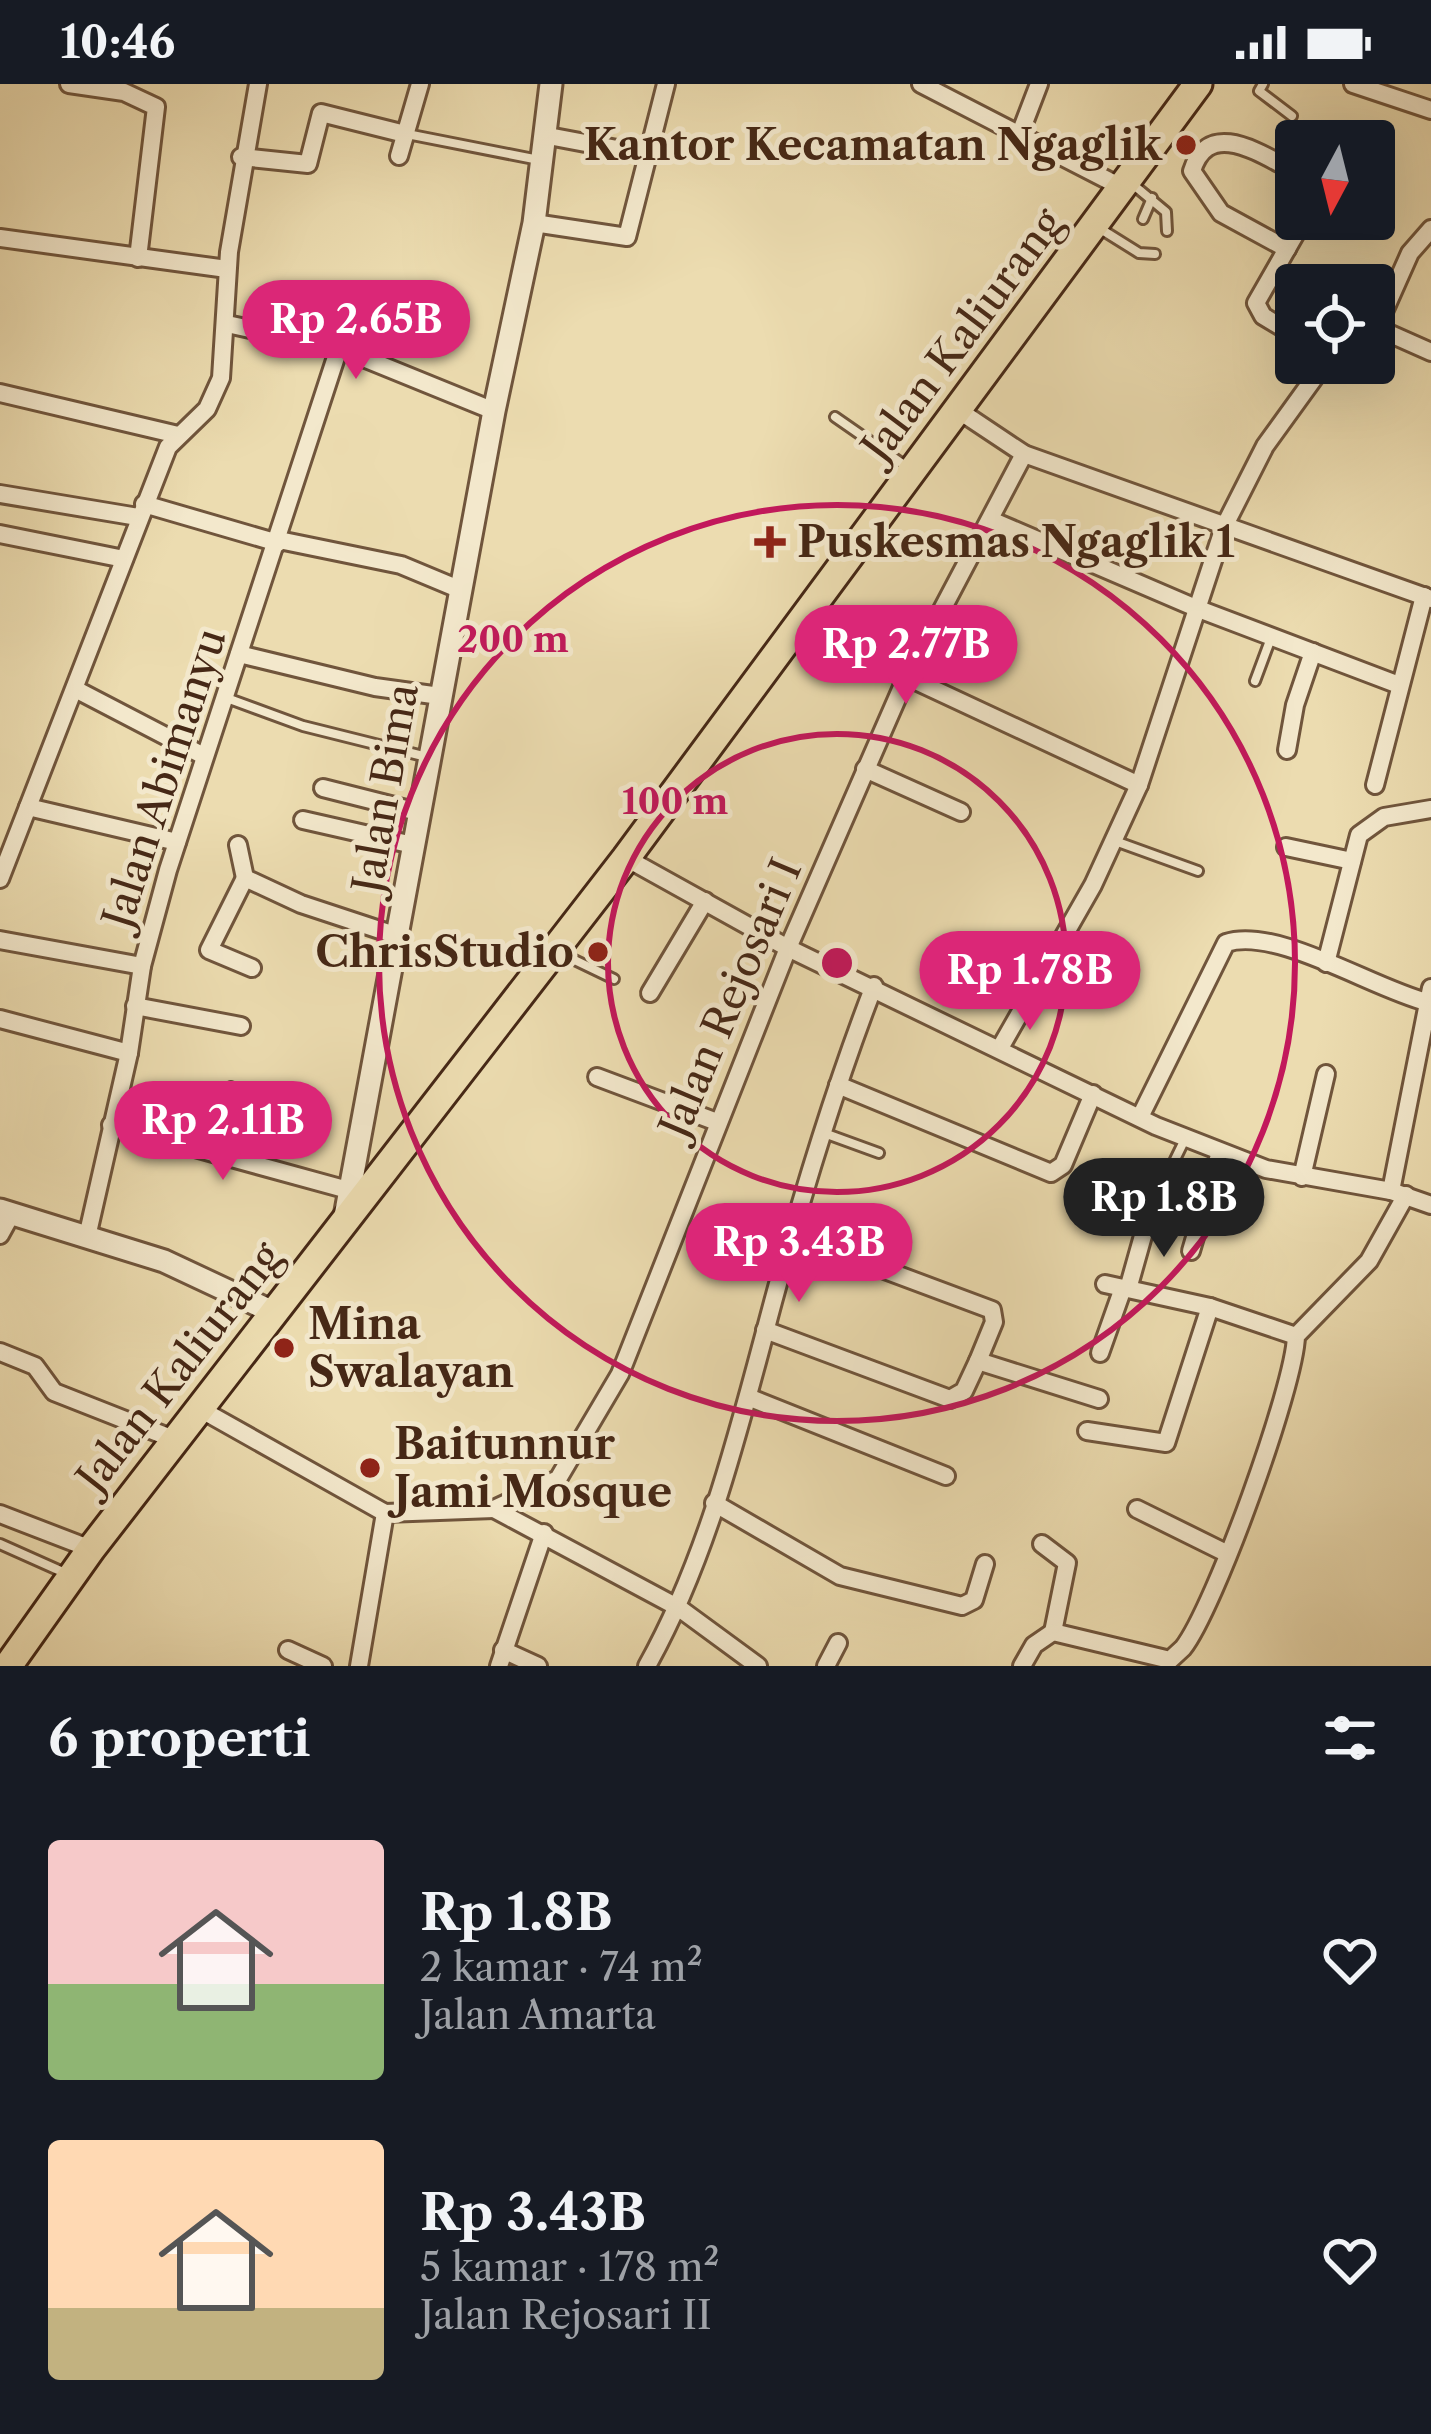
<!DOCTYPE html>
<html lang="id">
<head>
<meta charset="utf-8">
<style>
  body { margin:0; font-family:"Libre Caslon Text",serif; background:#20242c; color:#f1f3f6; height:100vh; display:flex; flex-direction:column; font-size:45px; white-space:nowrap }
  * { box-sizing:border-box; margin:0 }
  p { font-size:39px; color:#9ea1a6 }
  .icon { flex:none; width:66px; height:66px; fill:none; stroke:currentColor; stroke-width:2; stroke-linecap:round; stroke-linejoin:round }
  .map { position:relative; height:1582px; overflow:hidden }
  .drawer { display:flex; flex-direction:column; background:#171b24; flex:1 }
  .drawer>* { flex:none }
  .needle { width:78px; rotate:187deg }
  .fabs { position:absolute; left:1275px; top:36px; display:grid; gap:24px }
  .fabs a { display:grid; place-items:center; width:120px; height:120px; border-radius:12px; background:#171b24; box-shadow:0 12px 48px #0002; font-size:60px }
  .price { position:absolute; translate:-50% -102px; padding:0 27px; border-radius:42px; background:#db2777; color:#fff; font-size:39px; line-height:78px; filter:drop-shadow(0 3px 6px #0008) }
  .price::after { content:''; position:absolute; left:50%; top:72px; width:36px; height:27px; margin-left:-18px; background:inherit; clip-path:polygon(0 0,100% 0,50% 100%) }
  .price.on { background:#222; color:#fff }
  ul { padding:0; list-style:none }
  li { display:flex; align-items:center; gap:36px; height:300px; padding:0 48px }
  li span { display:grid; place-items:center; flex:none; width:336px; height:240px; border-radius:12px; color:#555 }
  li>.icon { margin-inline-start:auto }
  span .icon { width:144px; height:144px; fill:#fffc; stroke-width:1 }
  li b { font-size:51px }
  h2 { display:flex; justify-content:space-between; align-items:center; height:144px; padding:0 48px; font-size:51px }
  .status { display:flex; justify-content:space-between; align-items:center; height:84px; padding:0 60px; background:#171b24; direction:ltr }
  .status svg { height:33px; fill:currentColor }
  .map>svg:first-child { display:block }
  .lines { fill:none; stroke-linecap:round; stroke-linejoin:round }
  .minor-tunnel { stroke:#cbb891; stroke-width:16; stroke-dasharray:16 8; stroke-linecap:butt }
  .service-casing { stroke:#70553c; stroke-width:14 }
  .minor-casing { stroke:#70553c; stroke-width:22 }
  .tertiary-casing { stroke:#70553c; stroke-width:27 }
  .primary-casing { stroke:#462816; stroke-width:33 }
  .service { stroke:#f3e8cc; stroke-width:8 }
  .minor { stroke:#f3e8cc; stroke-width:16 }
  .tertiary { stroke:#f3e8cc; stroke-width:21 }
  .primary { stroke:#ecdcb0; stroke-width:27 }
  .ring { fill:none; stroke:#c2185b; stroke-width:6 }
  .poi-dot { fill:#8f2418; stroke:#f3e8cc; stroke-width:4.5 }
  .labels { text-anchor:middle; stroke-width:10; stroke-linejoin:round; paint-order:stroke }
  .poi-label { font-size:42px; font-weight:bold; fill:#462816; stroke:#f3e8cc; text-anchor:start }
  .street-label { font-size:42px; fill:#462816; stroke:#f3e8cc }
  .centre { fill:#c2185b; stroke:#f3e8cc; stroke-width:6 }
  .ring-label { font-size:36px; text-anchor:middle; font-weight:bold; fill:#c2185b; stroke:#f3e8cc; stroke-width:10; stroke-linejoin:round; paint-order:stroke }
</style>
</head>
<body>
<div class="status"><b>10:46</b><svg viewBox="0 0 49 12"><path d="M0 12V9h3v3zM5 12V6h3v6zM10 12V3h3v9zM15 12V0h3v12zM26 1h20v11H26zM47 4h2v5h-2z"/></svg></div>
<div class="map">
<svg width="1431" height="1582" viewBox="0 0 1431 1582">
  <rect width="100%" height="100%" fill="#ecdcb0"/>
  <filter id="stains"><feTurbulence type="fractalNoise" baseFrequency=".00167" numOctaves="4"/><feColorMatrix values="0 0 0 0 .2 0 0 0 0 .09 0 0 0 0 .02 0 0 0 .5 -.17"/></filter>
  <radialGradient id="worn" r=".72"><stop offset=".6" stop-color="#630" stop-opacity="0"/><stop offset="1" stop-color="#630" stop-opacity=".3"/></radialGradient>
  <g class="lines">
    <!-- minor-tunnel -->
    <polyline class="minor-tunnel" points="1180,56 1192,65"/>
    <defs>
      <g id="service">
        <polyline points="1263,0 1259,7 1292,32"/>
        <polyline points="407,50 539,76"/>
        <polyline points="1130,98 1166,128 1167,147"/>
        <polyline points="1143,135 1152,114"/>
        <polyline points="1099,144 1139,169 1155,170"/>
        <polyline points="835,333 907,383"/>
        <polyline points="1255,597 1271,554"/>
        <polyline points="224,613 303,642 427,673"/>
        <polyline points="1115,757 1198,787"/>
        <polyline points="562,870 614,895"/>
        <polyline points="824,1049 879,1069"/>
        <polyline points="216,1068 231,1003"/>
        <polyline points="1167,1092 1185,1055"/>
        <polyline points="0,1460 65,1489"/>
      </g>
      <g id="minor">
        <polyline points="69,0 124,8 156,23 138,174"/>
        <polyline points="921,0 1123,104"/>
        <polyline points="1353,0 1431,26"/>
        <polyline points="1021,47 1039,0"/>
        <polyline points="543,51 649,71"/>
        <polyline points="399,72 420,0"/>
        <polyline points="241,73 308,80 321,29 405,50"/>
        <polyline points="534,139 627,153 666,0"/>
        <polyline points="0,154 227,185"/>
        <path d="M1287,165L1221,129L1192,87C1209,32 1263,72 1296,88"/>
        <polyline points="227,240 339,264 494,327"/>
        <polyline points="1377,244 1431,268"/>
        <polyline points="1374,250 1410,169 1431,145"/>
        <polyline points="1296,252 1263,232 1256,219 1304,135"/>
        <polyline points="0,309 178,351"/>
        <polyline points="958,326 1024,370 1431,515"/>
        <polyline points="0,410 138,433"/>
        <polyline points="144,420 278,459"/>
        <polyline points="991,436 1196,524 1399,601"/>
        <polyline points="0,450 124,475"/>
        <polyline points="279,456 401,481 461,506"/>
        <polyline points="798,542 1139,701"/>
        <polyline points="239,570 375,603 440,612"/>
        <polyline points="77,606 202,671"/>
        <polyline points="1287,666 1295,621 1313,568"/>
        <polyline points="865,685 961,728"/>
        <polyline points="1375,701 1424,512"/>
        <polyline points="323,704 418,728"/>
        <polyline points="28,723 177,758"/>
        <polyline points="303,736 413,761"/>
        <polyline points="238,761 245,794 301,820 398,852"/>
        <polyline points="1286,763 1352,777"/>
        <polyline points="626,774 788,864 1156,1042 1266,1085 1391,1107 1431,1121"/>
        <polyline points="245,794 209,866 252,884"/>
        <polyline points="0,795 168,363 207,325 221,294 229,168 258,0"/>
        <polyline points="0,856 142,882"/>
        <polyline points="1326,879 1359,751 1384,733 1431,725"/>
        <polyline points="650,909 705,817"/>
        <polyline points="135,922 241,942"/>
        <polyline points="0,935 129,969"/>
        <polyline points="1000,964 1093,801 1139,701 1224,443 1265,362 1325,279"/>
        <polyline points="597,993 717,1038"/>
        <polyline points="838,1001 1051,1089 1063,1081 1093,1010"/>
        <path d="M1140,1033L1226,859C1276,842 1374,905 1427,918"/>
        <polyline points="111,1041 348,1106"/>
        <polyline points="1302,1093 1326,990"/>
        <polyline points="1391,1107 1431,904"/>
        <polyline points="0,1151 11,1131"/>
        <polyline points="791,1151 992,1226 994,1238 978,1277 1099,1315"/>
        <polyline points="87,1153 129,969 142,882 168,786 339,264"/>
        <polyline points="1191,1167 1220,1068"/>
        <polyline points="1105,1200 1210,1223 1296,1252"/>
        <polyline points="1128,1205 1148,1134"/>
        <polyline points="765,1246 950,1315 964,1307 978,1277"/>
        <polyline points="0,1268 35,1282 54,1308 176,1356"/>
        <polyline points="1100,1269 1123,1204"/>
        <polyline points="748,1313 946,1392"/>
        <polyline points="200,1325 385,1429 494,1425 558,1395 620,1290 788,864 906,594 1024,370"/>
        <polyline points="1087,1347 1166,1359 1210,1223"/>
        <polyline points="714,1419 840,1492 962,1522 974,1516 985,1480"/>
        <polyline points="494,1425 679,1524 758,1582"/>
        <polyline points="1137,1425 1226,1469"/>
        <polyline points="0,1430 91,1465"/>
        <polyline points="1042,1460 1067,1479 1053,1548"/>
        <polyline points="288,1566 323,1582"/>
        <polyline points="503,1566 538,1582"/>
        <polyline points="359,1582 385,1429"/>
        <polyline points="499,1582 544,1449"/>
        <path d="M647,1582C709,1471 740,1341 773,1218C802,1111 834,1005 874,902"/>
        <polyline points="826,1582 838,1559"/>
        <path d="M1022,1582L1034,1561L1053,1548L1170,1576L1183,1564C1214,1525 1295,1302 1296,1252L1369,1177L1406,1111"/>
      </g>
      <g id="tertiary">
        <polyline points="0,1126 164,1177 275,1229"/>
        <polyline points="344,1138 494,327 534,139 551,0"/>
      </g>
      <polyline id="primary" points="8,1582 91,1465 626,774 1198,0"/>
    </defs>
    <!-- service casing -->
    <use href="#service" class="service-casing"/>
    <!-- minor casing -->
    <use href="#minor" class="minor-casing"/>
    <!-- tertiary casing -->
    <use href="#tertiary" class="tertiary-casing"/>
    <!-- primary casing -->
    <use href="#primary" class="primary-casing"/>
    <!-- service -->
    <use href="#service" class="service"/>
    <!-- minor -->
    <use href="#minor" class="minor"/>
    <!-- tertiary -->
    <use href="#tertiary" class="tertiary"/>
    <!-- primary -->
    <use href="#primary" class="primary"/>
  </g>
  <!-- distance rings -->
  <g class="ring">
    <circle cx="837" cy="879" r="229"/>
    <circle cx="837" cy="879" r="458"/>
  </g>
  <!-- markers -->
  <g class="poi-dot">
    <circle cx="1186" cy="61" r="12"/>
    <path d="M764 440h12v12h12v12h-12v12h-12v-12h-12v-12h12z"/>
    <circle cx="598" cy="868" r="12"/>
    <circle cx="284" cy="1264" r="12"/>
    <circle cx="370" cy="1384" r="12"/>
  </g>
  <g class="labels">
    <!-- poi labels -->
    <g class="poi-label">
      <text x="1162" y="76" text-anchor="end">Kantor Kecamatan Ngaglik</text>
      <text x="797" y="473">Puskesmas Ngaglik 1</text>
      <text x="574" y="883" text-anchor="end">ChrisStudio</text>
      <text x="308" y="1255">Mina<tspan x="308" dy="48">Swalayan</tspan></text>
      <text x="394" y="1375">Baitunnur<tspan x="394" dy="48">Jami Mosque</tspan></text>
    </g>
    <!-- street labels -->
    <g class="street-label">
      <text transform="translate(962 251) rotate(-53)" y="15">Jalan Kaliurang</text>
      <text transform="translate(164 694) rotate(-72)" y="15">Jalan Abimanyu</text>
      <text transform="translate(385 704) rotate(-80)" y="15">Jalan Bima</text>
      <text transform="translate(730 914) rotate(-67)" y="15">Jalan Rejosari I</text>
      <text transform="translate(179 1283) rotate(-52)" y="15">Jalan Kaliurang</text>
    </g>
  </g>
  <circle cx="837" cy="879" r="18" class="centre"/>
  <g class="ring-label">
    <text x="513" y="568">200 m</text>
    <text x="675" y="730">100 m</text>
  </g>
  <rect width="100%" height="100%" filter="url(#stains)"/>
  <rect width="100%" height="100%" fill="url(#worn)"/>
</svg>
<div class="fabs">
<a><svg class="needle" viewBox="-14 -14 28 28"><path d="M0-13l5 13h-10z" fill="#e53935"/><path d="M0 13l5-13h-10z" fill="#9ea1a6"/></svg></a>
<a><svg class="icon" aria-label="locate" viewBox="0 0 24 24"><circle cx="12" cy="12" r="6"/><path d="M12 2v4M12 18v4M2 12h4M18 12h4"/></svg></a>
</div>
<b class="price" style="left:356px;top:298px">Rp 2.65B</b>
<b class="price" style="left:906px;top:623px">Rp 2.77B</b>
<b class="price" style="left:1030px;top:949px">Rp 1.78B</b>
<b class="price" style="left:223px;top:1099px">Rp 2.11B</b>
<b class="price on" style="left:1164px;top:1176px">Rp 1.8B</b>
<b class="price" style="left:799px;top:1221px">Rp 3.43B</b>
</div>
<section class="drawer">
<h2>6 properti<svg class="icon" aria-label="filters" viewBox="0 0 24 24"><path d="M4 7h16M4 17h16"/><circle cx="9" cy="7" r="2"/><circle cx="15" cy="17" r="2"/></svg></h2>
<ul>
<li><span style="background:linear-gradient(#f6c9c9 60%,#8fb573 0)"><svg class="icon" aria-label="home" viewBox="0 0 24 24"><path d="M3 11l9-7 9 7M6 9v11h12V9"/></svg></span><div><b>Rp 1.8B</b><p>2 kamar · 74 m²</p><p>Jalan Amarta</p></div><svg class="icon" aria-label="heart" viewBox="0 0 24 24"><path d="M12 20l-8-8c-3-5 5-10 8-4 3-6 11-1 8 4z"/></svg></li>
<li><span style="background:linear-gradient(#ffd9b3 70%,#c2b280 0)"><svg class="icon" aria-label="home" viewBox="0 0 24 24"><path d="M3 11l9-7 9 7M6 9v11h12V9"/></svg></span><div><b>Rp 3.43B</b><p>5 kamar · 178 m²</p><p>Jalan Rejosari II</p></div><svg class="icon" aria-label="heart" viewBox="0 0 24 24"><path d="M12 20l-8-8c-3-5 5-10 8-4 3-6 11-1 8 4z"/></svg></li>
</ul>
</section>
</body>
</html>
